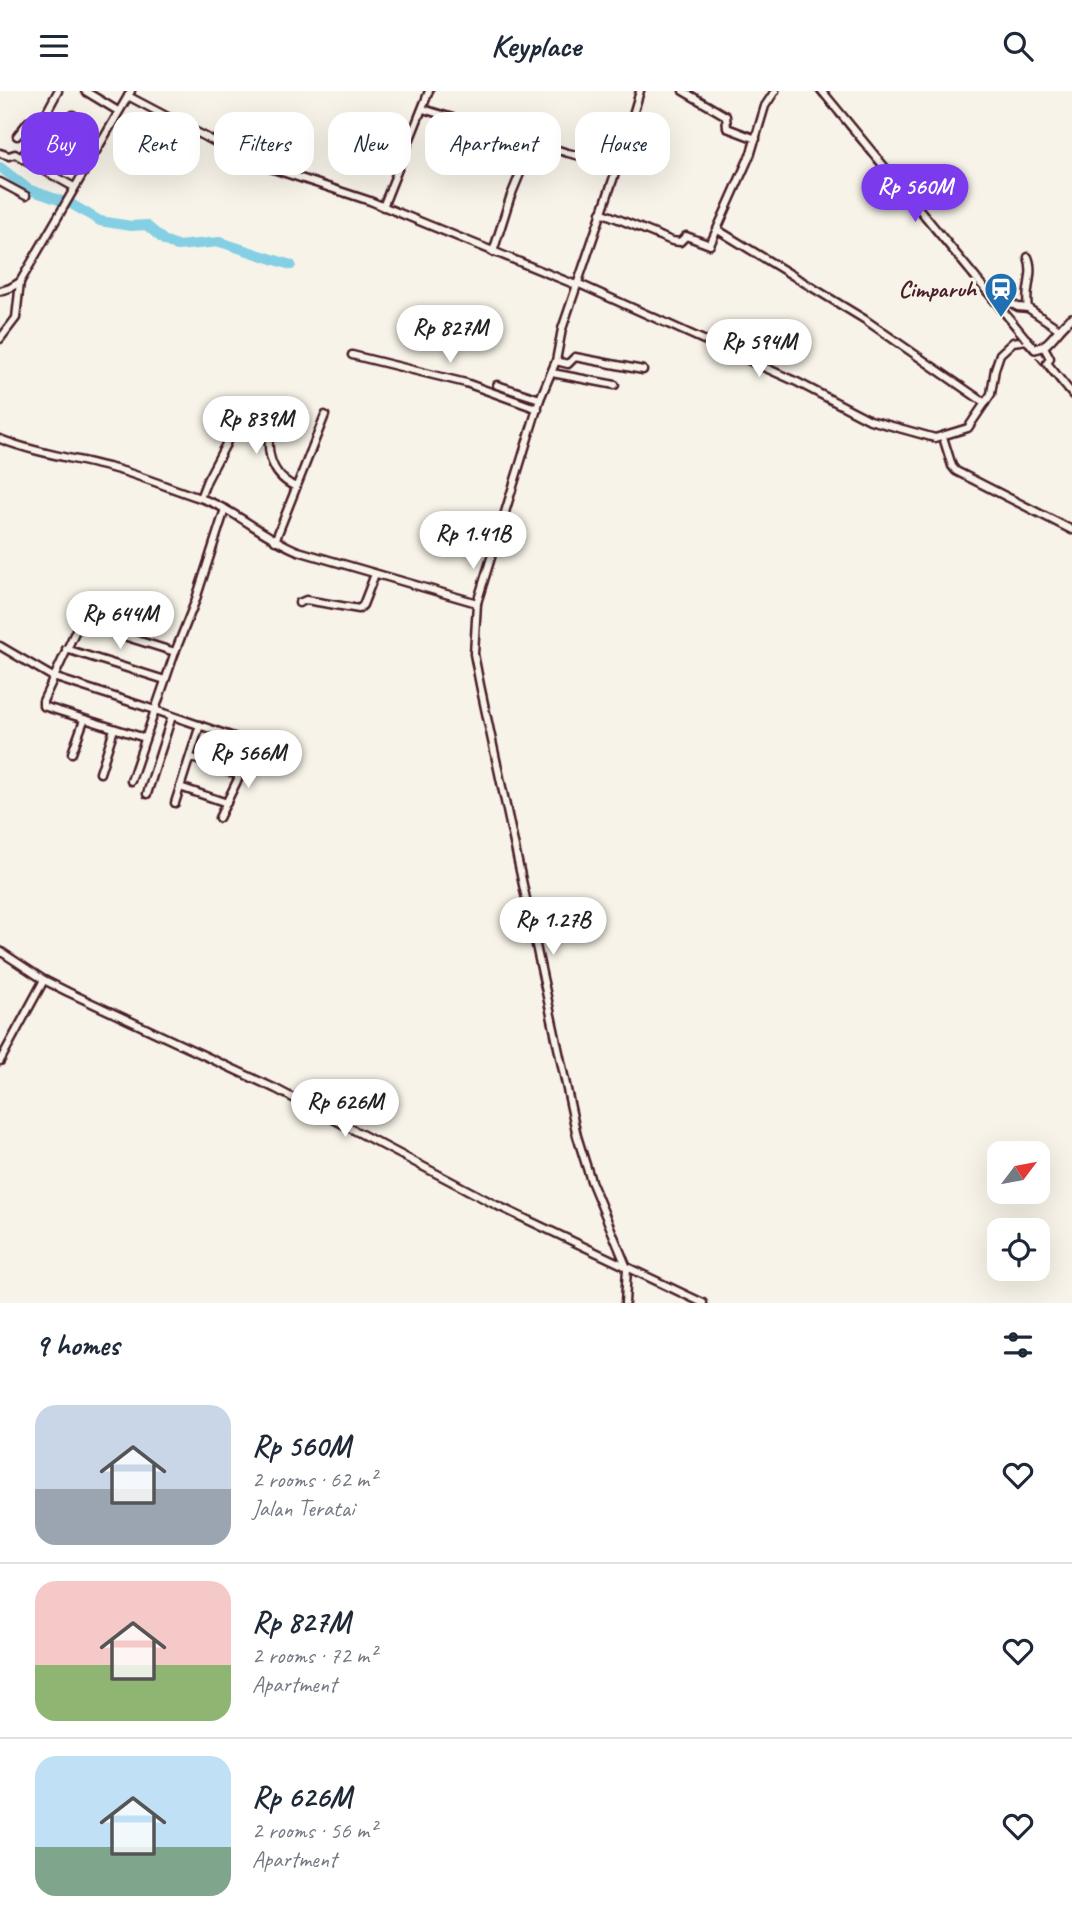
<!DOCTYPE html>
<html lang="en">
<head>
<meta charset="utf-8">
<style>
  body { margin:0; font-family:Caveat,sans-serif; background:#f2f2f3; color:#1f2937; height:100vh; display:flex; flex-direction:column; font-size:26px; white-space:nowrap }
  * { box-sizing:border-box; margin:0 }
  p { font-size:23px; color:#747a83 }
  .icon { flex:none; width:38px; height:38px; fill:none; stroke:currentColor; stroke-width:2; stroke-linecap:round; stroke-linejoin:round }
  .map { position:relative; height:1212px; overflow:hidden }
  .side { display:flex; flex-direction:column; background:#fff; flex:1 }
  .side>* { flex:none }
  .top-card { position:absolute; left:21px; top:21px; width:700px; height:63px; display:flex; gap:14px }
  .needle { width:46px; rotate:58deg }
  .buttons { position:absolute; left:987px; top:1050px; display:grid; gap:14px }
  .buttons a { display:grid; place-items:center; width:63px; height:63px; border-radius:14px; background:#fff; box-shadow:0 7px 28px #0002; font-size:35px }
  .price { position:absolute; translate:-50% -60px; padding:0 16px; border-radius:24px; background:#fff; color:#222; font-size:23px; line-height:46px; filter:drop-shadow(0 2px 4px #0008) }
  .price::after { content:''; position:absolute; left:50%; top:42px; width:21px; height:16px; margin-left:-10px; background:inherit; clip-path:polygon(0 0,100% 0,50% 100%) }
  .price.selected { background:#7c3aed; color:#fff }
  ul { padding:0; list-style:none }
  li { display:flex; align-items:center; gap:21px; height:175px; padding:0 35px }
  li+li { border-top:2px solid #e0e1e3 }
  li span { display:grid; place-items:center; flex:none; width:196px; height:140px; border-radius:21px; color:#555 }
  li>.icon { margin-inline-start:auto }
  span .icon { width:84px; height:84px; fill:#fffc; stroke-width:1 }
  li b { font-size:30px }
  h2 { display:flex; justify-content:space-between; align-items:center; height:84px; padding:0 35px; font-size:30px }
  .pill { padding:0 24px; border-radius:21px; background:#fff; box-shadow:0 7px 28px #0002; font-size:24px; line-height:63px }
  .pill.selected { background:#7c3aed; color:#fff }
  header { display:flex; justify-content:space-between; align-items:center; height:91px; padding:0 35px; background:#fff; font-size:32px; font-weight:600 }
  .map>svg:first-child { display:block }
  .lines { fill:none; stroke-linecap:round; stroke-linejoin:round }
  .river { stroke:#84cfe4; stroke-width:10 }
  .minor-casing { stroke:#4a1f2b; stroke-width:11 }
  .tertiary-casing { stroke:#4a1f2b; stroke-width:12 }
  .minor { stroke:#f7f3e8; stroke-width:6 }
  .tertiary { stroke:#f7f3e8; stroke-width:7 }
  .rail { stroke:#4a1f2b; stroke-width:2; stroke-dasharray:10 5; stroke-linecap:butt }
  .labels { text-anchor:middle; stroke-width:7; stroke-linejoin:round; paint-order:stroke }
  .poi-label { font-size:24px; font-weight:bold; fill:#4a1f2b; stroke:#f7f3e8; text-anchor:end }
</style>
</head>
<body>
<header><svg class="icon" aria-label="menu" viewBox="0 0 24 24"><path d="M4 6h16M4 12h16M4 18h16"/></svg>Keyplace<svg class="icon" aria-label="search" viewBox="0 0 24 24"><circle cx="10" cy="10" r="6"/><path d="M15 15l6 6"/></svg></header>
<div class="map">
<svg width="1072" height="1212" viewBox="0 0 1072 1212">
  <rect width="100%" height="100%" fill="#f7f3e8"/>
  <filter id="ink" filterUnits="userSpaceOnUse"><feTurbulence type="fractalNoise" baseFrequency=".0143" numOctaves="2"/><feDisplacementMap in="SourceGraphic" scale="14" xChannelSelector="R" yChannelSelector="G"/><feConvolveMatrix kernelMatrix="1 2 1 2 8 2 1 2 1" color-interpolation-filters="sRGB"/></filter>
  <g filter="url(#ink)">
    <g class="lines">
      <!-- river -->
      <polyline class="river" points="0,76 28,98 73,114 100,130 131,135 146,134 165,150 177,155 220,151 291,174"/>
      <defs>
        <g id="minor">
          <polyline points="58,0 22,67 45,80 73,24"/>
          <polyline points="85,0 118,20"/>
          <polyline points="683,0 726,25 727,37 756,48"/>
          <polyline points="822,0 1027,249"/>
          <polyline points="128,5 255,72 370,110 576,194"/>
          <polyline points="423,18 568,62 618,74"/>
          <polyline points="17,45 28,31 90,68"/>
          <polyline points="0,62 9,65 15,63 22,67"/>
          <polyline points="45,80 74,96"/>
          <polyline points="0,91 26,105"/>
          <polyline points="383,116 429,0"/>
          <polyline points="601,121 672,150 680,151 686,145 710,154 751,62 765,15 775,0"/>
          <polyline points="718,139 864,228 985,312"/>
          <polyline points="493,161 510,107 533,51"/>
          <path d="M1028,166C1035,183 1024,200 1028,217L1059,238"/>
          <polyline points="577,192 797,291 870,329 935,347 968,337 991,303 995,278 1000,263 1013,251 1027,249"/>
          <polyline points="0,200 10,197 20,191 131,0"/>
          <polyline points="1003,208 1018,216 1028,217"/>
          <polyline points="0,248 16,227 20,191"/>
          <polyline points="1044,256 1050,267 1047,272 1072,303"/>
          <polyline points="352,264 466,292 538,318"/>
          <polyline points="556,270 568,273 575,266 643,279"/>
          <polyline points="552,282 615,294"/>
          <polyline points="497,294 540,308"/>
          <path d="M277,312C266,342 261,380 296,396"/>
          <polyline points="943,346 952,375 956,380 1072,439"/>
          <path d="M0,348C38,363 79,368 119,379C146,387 173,398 200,407C236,419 263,446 298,460L477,512L540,308L556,270L562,238L618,74L640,0"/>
          <polyline points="200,407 207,389 226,353 238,316"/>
          <polyline points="275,450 325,324"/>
          <polyline points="89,511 43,610 43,615 145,647"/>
          <polyline points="299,512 306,509 359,518 363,514 375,483"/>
          <polyline points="477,512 474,563 480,594 577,1045 591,1090 627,1177 625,1212"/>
          <polyline points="79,531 175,561"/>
          <polyline points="0,555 53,586 155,619 175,561 195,511 225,418"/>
          <polyline points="66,558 165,589"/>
          <polyline points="72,662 84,629"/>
          <polyline points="190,666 238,684 238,688 219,727"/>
          <polyline points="100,682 114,638"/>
          <polyline points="131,690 155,619 257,654"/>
          <polyline points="180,696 227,712"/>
          <polyline points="147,703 172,625"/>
          <polyline points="175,712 200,634"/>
          <polyline points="0,860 44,889 68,901 276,998 496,1114 703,1212"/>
          <polyline points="0,970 44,889"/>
        </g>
        <path id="tertiary" d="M1027,249L1035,258C1051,256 1058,235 1072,227"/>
      </defs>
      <!-- minor casing -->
      <use href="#minor" class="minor-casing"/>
      <!-- tertiary casing -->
      <use href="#tertiary" class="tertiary-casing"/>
      <!-- minor -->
      <use href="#minor" class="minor"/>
      <!-- tertiary -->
      <use href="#tertiary" class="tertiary"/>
      <!-- rail -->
      <polyline class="rail" points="816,0 1072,310"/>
    </g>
  </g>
  <!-- icons -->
  <defs>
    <symbol id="station-pin" viewBox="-11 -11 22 30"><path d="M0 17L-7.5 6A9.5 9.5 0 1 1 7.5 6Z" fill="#1f6fb2" stroke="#f7f3e8"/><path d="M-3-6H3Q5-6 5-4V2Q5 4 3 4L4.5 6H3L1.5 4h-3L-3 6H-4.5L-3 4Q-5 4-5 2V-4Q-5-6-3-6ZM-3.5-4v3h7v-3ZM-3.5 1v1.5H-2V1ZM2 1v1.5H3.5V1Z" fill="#fff"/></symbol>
  </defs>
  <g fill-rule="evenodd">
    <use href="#station-pin" x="982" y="179" width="38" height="52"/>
  </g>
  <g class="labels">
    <!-- poi labels -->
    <g class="poi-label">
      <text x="976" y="206">Cimparuh</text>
    </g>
  </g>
</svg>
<div class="buttons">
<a><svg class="needle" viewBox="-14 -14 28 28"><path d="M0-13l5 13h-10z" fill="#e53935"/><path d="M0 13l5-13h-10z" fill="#747a83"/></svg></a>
<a><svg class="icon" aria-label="locate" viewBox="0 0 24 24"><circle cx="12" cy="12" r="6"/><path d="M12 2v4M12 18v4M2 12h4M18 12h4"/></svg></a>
</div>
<b class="price selected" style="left:915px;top:133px">Rp 560M</b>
<b class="price" style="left:450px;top:274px">Rp 827M</b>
<b class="price" style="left:759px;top:288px">Rp 594M</b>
<b class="price" style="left:256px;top:365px">Rp 839M</b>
<b class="price" style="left:473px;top:480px">Rp 1.41B</b>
<b class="price" style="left:120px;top:560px">Rp 644M</b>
<b class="price" style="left:248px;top:699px">Rp 566M</b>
<b class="price" style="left:553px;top:866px">Rp 1.27B</b>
<b class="price" style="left:345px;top:1048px">Rp 626M</b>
<div class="top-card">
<a class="pill selected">Buy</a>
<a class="pill">Rent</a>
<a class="pill">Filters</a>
<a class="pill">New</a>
<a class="pill">Apartment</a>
<a class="pill">House</a>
</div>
</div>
<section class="side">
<h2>9 homes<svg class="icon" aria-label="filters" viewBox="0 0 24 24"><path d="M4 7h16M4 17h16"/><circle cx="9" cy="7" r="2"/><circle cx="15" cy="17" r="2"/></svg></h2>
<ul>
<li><span style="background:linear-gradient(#c9d6e8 60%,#9aa5b1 0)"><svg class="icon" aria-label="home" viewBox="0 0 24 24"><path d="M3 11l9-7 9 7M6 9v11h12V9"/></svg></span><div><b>Rp 560M</b><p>2 rooms · 62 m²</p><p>Jalan Teratai</p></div><svg class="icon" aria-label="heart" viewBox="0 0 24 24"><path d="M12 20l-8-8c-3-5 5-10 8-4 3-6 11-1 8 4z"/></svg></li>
<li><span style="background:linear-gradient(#f6c9c9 60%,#8fb573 0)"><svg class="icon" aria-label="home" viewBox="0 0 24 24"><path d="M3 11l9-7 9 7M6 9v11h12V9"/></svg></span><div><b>Rp 827M</b><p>2 rooms · 72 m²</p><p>Apartment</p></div><svg class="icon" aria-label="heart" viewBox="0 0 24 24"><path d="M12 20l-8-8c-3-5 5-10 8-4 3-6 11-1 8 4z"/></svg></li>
<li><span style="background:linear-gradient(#bfe0f5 65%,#7fa58c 0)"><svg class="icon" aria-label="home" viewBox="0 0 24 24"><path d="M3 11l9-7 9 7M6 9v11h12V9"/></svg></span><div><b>Rp 626M</b><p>2 rooms · 56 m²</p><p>Apartment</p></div><svg class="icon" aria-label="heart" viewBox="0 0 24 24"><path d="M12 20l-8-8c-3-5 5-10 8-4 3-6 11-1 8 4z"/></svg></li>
</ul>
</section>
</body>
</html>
